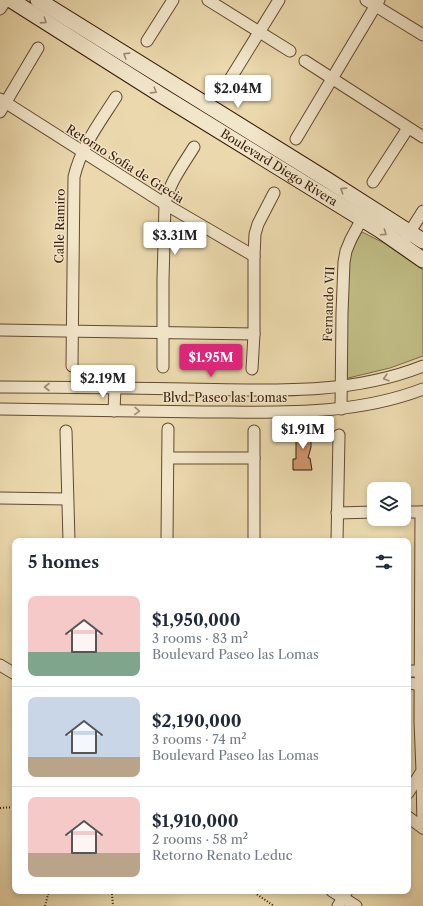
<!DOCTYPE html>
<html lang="en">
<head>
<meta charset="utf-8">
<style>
  body { margin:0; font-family:"Libre Caslon Text",serif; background:#f2f2f3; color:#1f2937; height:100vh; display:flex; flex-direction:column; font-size:15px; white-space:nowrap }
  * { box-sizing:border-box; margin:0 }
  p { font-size:13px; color:#747a83 }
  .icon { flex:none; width:22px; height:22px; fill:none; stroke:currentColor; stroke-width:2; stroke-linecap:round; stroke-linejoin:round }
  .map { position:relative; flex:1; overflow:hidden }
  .side { position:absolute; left:12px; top:538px; width:399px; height:356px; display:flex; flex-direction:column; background:#fff; border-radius:8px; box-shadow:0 2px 6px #0003 }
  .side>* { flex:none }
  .controls { position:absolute; left:367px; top:482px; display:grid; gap:8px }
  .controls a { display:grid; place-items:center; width:44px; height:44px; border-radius:8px; background:#fff; box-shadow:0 2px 6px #0003; font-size:20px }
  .price { position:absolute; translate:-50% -34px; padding:0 9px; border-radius:4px; background:#fff; color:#222; font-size:13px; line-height:26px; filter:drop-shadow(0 1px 2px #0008) }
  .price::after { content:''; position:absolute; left:50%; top:24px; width:12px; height:9px; margin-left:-6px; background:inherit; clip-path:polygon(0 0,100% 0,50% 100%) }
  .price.on { background:#db2777; color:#fff }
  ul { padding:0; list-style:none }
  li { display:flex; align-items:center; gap:12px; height:100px; padding:0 16px }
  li+li { border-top:1px solid #e0e1e3 }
  li span { display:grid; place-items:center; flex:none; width:112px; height:80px; border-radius:8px; color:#555 }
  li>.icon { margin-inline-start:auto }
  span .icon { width:48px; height:48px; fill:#fffc; stroke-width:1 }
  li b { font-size:17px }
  h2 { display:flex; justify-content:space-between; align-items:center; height:48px; padding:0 16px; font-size:17px }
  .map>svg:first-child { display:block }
  .green { fill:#c0bc84; stroke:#7b6a45 }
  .building { fill:#d2966e; stroke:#361906 }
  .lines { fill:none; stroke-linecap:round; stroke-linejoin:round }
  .street-casing { stroke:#634930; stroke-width:13 }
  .secondary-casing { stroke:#361906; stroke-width:17 }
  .path { stroke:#361906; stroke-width:2; stroke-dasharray:1 2; stroke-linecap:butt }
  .street { stroke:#f2e6ca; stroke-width:11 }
  .secondary { stroke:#f2e6ca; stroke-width:15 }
  .oneway { stroke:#9d8a72 }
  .labels { text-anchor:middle; stroke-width:3; stroke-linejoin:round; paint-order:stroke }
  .street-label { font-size:12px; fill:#361906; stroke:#f2e6ca }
</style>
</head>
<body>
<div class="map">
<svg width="423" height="906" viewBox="0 0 423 906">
  <rect width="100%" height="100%" fill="#ebd9ad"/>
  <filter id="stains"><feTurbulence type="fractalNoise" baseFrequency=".005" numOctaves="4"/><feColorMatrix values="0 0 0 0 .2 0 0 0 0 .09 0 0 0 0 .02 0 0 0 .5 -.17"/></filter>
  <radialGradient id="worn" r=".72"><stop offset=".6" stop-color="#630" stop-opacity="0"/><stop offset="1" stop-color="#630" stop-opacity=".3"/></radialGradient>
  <!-- green -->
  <polygon class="green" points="362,232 384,243 423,270 423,356 390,368 344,379 348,256"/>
  <!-- building -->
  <polygon class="building" points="296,427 309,428 311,433 311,447 308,458 310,458 312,470 293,470 293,459 296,459"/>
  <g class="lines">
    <defs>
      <g id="street">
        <polyline points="208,0 290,51"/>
        <polyline points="366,0 423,35"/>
        <polyline points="0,9 6,0"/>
        <polyline points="147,41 173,0"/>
        <polyline points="305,61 423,137"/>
        <polyline points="224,89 279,0"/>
        <polyline points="0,99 165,204 254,256 254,334 0,330"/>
        <polyline points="0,112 38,48"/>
        <polyline points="296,139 379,0"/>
        <polyline points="373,182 408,128"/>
        <polyline points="406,238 423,211"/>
        <polyline points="254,256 255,234 258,224 274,193"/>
        <path d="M72,366L74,177C81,147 100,122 116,97"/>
        <path d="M163,367V280L165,204C169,183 183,165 194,147"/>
        <polyline points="252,369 254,334"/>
        <path d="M0,387C62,387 124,388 186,389C265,390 348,396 423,366"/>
        <path d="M0,409C68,410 136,411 204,412C277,412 353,416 423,389"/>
        <polyline points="341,409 342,313 344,262 346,251 351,239 365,213"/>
        <polyline points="114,411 115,388"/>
        <polyline points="66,431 69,541"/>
        <polyline points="254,431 254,541"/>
        <polyline points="168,458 254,458"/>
        <polyline points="0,498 67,499"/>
        <polyline points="404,512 423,512"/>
        <polyline points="337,513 374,512"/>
        <polyline points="167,541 168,429"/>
        <polyline points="337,541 339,435"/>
        <polyline points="0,665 15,674"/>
        <polyline points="408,671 423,671"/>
        <polyline points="408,683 423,685"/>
        <polyline points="422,772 423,828"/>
        <polyline points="408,793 422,771 420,721 421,512"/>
        <polyline points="408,817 423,828"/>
        <polyline points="332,891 356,906"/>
        <polyline points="338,906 347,891"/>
      </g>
      <g id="secondary">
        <path id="s1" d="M11,0L161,95L380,230L423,260"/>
        <polyline points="38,0 326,179 423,241"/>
      </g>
    </defs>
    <!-- street casing -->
    <use href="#street" class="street-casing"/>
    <!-- secondary casing -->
    <use href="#secondary" class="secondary-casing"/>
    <!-- path -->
    <g class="path">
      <polyline points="0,808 15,807"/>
      <polyline points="113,891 112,894 113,906"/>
      <polyline points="252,891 274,906"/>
      <polyline points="45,906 49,891"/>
    </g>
    <!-- street -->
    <use href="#street" class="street"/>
    <!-- secondary -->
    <use href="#secondary" class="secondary"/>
  </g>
  <!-- one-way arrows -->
  <defs><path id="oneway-chevron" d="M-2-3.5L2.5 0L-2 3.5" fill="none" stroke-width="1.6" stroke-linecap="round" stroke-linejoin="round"/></defs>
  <g class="oneway">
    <use href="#oneway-chevron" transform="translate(44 21) rotate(33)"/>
    <use href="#oneway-chevron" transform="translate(126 55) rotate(-148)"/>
    <use href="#oneway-chevron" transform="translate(154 91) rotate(32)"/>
    <use href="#oneway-chevron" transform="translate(343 190) rotate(-147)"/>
    <use href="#oneway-chevron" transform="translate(384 233) rotate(34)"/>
    <use href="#oneway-chevron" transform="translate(386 378) rotate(164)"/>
    <use href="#oneway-chevron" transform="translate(47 387) rotate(-180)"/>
    <use href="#oneway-chevron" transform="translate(137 411) rotate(1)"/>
  </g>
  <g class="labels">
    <!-- street labels -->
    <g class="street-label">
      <text transform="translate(125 164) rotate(32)" y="4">Retorno Sofia de Grecia</text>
      <text dy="4" stroke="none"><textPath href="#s1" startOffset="316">Boulevard Diego Rivera</textPath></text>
      <text transform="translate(60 226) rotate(-89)" y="4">Calle Ramiro</text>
      <text transform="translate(329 304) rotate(-88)" y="4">Fernando VII</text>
      <text x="225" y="402">Blvd. Paseo las Lomas</text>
    </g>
  </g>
  <rect width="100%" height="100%" filter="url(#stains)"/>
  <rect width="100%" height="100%" fill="url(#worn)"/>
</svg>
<div class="controls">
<a><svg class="icon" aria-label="layers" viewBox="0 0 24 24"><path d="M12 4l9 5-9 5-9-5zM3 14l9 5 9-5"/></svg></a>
</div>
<b class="price" style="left:238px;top:109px">$2.04M</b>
<b class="price" style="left:175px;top:256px">$3.31M</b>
<b class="price on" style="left:211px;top:378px">$1.95M</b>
<b class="price" style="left:103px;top:399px">$2.19M</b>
<b class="price" style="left:303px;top:450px">$1.91M</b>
<section class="side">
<h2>5 homes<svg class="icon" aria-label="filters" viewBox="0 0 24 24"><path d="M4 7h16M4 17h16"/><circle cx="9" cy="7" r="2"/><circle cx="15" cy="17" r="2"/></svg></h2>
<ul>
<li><span style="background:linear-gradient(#f6c9c9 70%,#7fa58c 0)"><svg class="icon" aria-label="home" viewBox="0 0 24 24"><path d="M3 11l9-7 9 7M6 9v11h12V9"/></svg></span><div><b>$1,950,000</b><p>3 rooms · 83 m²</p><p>Boulevard Paseo las Lomas</p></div></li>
<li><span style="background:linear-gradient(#c9d6e8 75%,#b9a48a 0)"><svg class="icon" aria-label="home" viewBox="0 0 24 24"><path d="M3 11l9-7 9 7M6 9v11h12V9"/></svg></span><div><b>$2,190,000</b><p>3 rooms · 74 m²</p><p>Boulevard Paseo las Lomas</p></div></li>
<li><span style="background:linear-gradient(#f6c9c9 70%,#b9a48a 0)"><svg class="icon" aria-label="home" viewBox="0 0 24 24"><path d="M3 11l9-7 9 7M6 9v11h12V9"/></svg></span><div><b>$1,910,000</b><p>2 rooms · 58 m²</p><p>Retorno Renato Leduc</p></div></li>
</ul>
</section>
</div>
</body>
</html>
